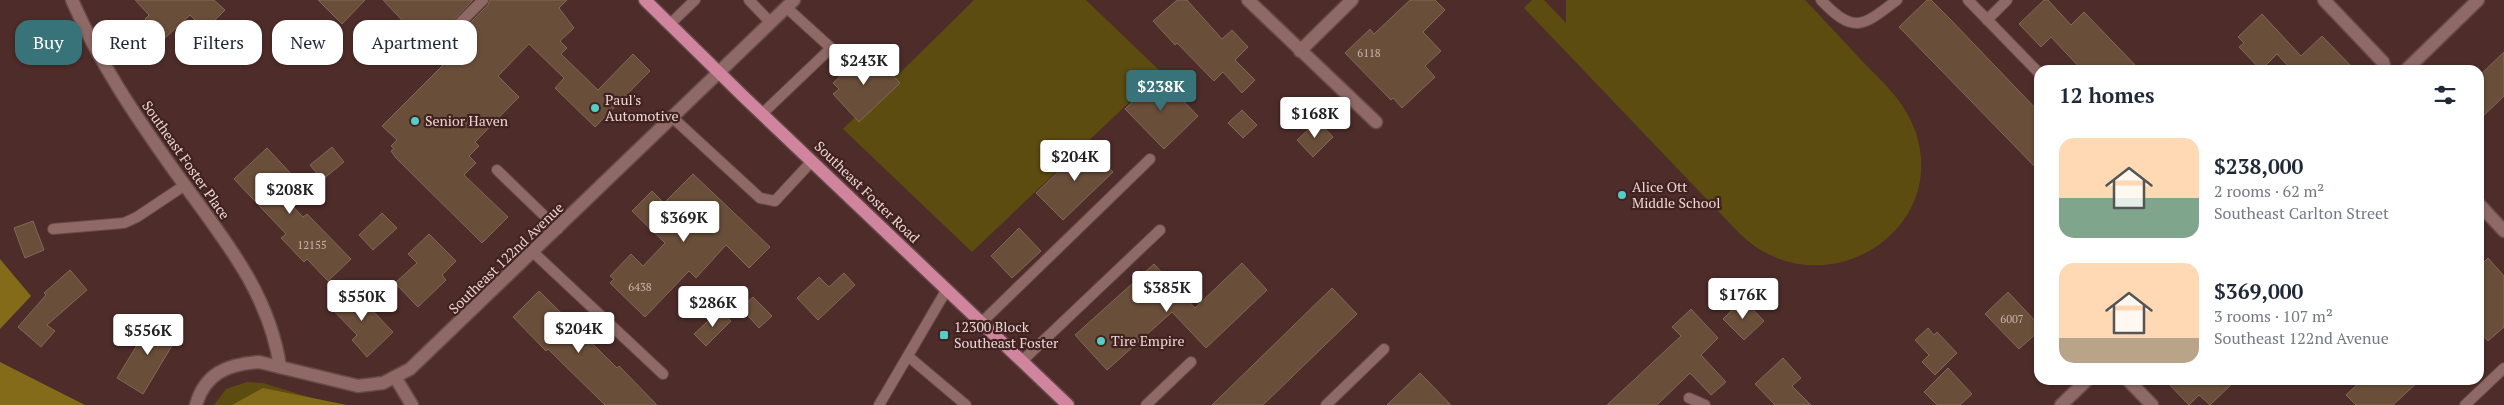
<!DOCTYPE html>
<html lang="en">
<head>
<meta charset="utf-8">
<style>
  body { margin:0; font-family:"PT Serif",serif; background:#f2f2f3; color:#1f2937; height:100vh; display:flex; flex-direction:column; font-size:19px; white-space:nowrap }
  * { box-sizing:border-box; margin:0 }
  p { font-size:16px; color:#747a83 }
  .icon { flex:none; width:28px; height:28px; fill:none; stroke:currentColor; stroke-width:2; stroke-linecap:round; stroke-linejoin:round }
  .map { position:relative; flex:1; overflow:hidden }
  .panel { position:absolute; left:2034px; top:65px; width:450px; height:320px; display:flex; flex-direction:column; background:#fff; border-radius:15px; box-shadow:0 1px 4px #0004 }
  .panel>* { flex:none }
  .guide { position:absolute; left:15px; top:20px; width:475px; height:45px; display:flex; gap:10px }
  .price { position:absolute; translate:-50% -42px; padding:0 11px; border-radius:5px; background:#fff; color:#222; font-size:16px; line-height:32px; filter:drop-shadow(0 1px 2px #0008) }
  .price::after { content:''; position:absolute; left:50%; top:30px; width:15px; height:11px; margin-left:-8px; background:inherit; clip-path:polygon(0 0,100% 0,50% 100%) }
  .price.on { background:#377378; color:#fff }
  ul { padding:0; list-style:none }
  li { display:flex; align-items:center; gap:15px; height:125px; padding:0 25px }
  li span { display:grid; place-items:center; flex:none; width:140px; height:100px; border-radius:15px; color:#555 }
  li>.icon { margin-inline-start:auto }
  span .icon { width:60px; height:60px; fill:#fffc; stroke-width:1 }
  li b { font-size:21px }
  h2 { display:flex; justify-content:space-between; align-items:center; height:60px; padding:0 25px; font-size:21px }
  .tag { padding:0 18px; border-radius:15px; background:#fff; box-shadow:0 1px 4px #0004; font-size:18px; line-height:45px }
  .tag.on { background:#377378; color:#fff }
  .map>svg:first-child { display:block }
  .green { fill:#5d4c10 }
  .forest { fill:#836b1a }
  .building { fill:#694e3a; stroke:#846853 }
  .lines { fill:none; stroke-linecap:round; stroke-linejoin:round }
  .lane-casing { stroke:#654a48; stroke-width:12 }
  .street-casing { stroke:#654a48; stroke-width:15 }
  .secondary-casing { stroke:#654a48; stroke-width:15 }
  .primary-casing { stroke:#654a48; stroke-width:15 }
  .lane { stroke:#8f6966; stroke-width:10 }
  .street { stroke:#8f6966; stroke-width:12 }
  .secondary { stroke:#8f6966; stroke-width:12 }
  .primary { stroke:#d0849e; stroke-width:12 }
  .poi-dot { fill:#54cdc7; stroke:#412220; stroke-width:2 }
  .labels { text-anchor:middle; stroke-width:4.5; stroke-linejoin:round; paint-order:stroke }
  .number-label { font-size:11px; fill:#cab4ad }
  .poi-label { font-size:14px; fill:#ebd6d3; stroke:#412220; text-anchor:start }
  .street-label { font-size:14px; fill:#ebd6d3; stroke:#412220 }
</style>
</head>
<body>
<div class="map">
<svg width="2504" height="405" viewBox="0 0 2504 405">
  <rect width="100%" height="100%" fill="#4d2c29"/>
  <!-- green -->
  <g class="green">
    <polygon points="974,0 1086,0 1161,72 972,252 843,129"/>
    <path d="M1532,0H1544L1566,23V0H1805C1824,20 1843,40 1862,61C1884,83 1906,103 1916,133C1949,234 1820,311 1740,234L1524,8Z"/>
    <polygon points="247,382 263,383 335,405 214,405 226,389"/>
  </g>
  <!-- forest -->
  <g class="forest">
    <polygon points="0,259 31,296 0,329"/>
    <polygon points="0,362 85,405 0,405"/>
    <polygon points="263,388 347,405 232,405"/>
  </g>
  <!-- building -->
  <g class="building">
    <polygon points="135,0 214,0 225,10 205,30 190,15 164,39 145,19 149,15"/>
    <polygon points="318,0 365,0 342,24"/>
    <polygon points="383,0 473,0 442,32 441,38 446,43 452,41 488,5 490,0 567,0 559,8 574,28 560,41 567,48 561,54 598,90 633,54 650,71 595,127 555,88 564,78 529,44 498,76 519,97 475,142 479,146 469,156 476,163 464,175 508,217 482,243 396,158 391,151 394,149 391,146 397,140 382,126 447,61 417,30 414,33"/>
    <polygon points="1177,0 1187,0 1222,39 1232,30 1248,47 1235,60 1255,80 1242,93 1223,72 1214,81 1177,43 1175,45 1153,21"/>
    <polygon points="1410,0 1435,0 1445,10 1423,32 1441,51 1425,66 1435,77 1402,108 1393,98 1391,100 1345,53 1370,29 1374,34"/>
    <polygon points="1927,0 1931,0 1950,19 2039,112 2039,171 1899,27"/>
    <polygon points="2044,0 2048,0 2071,25 2084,12 2140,70 2082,70 2051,37 2041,47 2019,24"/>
    <polygon points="2262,14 2301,56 2322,36 2355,70 2286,70 2289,67 2277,54 2261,70 2239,47 2244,43 2238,37"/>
    <polygon points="2504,52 2504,96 2479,120 2479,76"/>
    <polygon points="864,54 870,61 875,56 900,83 859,122 833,94 839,89 833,83"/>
    <polygon points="1159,76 1198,116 1164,149 1125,109"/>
    <polygon points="1242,110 1257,125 1243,138 1228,123"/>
    <polygon points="1318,121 1333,137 1313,157 1297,140"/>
    <polygon points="1087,144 1113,172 1063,220 1036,193"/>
    <polygon points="332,147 344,162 322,180 310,165"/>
    <polygon points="267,148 295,178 280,193 303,217 307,214 351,259 328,281 307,259 304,262 281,238 286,234 234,179"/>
    <polygon points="693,174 770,247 749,268 726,245 696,278 689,271 645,317 610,283 614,279 610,276 631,254 643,266 665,243 632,211 652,191 664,203"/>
    <polygon points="382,213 397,228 373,250 359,235"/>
    <polygon points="33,221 44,250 25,258 14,228"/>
    <polygon points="1019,228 1041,251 1012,278 991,256"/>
    <polygon points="429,234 456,261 442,275 446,280 418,307 395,283 417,263 408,254"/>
    <polygon points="2488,258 2504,276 2504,327 2488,341 2479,331 2479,267"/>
    <polygon points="1242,263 1267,290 1206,348 1172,312 1107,370 1075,335 1154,264 1195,308"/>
    <polygon points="70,270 87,290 47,325 55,331 41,347 18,327 46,295 44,293"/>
    <polygon points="844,273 855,285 818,320 797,298 819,277 829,287"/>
    <polygon points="351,288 393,332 367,357 352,340 357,335 331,308"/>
    <polygon points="1332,288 1357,314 1263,405 1212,405"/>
    <polygon points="539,291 617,368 619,366 657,405 605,405 548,349 546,351 513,317"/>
    <polygon points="2008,292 2039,325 2039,331 2019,349 1985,314"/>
    <polygon points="753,297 772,316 759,328 741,308"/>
    <polygon points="1743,299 1764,321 1744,340 1723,319"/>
    <polygon points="1691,309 1718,338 1701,355 1726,382 1711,395 1690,373 1657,405 1607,405 1681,336 1672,327"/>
    <polygon points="720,310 731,321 706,346 694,334"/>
    <polygon points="160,316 178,327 169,342 173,344 143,394 117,378 148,327 152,329"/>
    <polygon points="1928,328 1934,335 1937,332 1957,353 1935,375 1922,362 1929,355 1915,340"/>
    <polygon points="1783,358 1801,378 1792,386 1811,405 1775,405 1755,384"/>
    <polygon points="1948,368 1972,394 1960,405 1937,405 1924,392"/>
    <polygon points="1420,373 1451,405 1387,405"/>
    <polygon points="2165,380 2236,380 2210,405 2199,395 2189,405"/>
    <polygon points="2362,380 2420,380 2393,405 2356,405 2346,395"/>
  </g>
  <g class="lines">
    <defs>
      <g id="lane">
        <polyline points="749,0 771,23"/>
        <path d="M1821,0C1854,35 1863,26 1897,0"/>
        <polyline points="1968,0 2039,73"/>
        <polyline points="1987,20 2007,0"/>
        <polyline points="670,24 695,0"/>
        <polyline points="447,36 483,0"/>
        <polyline points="762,114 831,48 787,8"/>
        <polyline points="673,118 760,198 775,201 812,161"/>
        <polyline points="497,170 558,229"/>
        <polyline points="53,229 124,223 137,217 185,185"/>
        <polyline points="533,252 663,374"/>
        <polyline points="982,322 1150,159"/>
        <polyline points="909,357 966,405"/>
        <polyline points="1022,361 1160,230"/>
        <polyline points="1689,398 1705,405"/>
        <polyline points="879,405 947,289"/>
        <polyline points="1146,405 1191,362"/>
        <polyline points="1326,405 1384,349"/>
        <polyline points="2465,405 2504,368"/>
      </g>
      <g id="street">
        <path d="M72,0C99,62 134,114 173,169C217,231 269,289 280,367"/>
        <polyline points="1248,0 1376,122"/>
        <polyline points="2324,0 2383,62 2385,70"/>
        <polyline points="1300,51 1352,0"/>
        <polyline points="2406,70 2478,0"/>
        <polyline points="2479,204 2504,231"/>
        <polyline points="395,377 412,405"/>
        <polyline points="2128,380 2152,405"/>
        <polyline points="2061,405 2087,380"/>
      </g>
      <path id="secondary" d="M196,405C205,373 228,364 259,362L358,386L383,383L410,369L794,0"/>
      <polyline id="primary" points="645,0 744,97 1068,405"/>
    </defs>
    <!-- lane casing -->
    <use href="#lane" class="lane-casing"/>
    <!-- street casing -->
    <use href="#street" class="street-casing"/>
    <!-- secondary casing -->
    <use href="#secondary" class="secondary-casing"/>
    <!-- primary casing -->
    <use href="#primary" class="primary-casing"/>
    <!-- lane -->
    <use href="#lane" class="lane"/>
    <!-- street -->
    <use href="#street" class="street"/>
    <!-- secondary -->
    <use href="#secondary" class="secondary"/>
    <!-- primary -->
    <use href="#primary" class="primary"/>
  </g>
  <!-- markers -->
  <g class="poi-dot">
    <circle cx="595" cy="108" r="5"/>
    <circle cx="415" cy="121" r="5"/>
    <circle cx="1622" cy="195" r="5"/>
    <rect x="939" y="330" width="10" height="10" rx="2.5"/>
    <circle cx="1101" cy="341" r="5"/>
  </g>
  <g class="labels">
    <!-- number labels -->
    <g class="number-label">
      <text x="1369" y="57">6118</text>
      <text x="312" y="249">12155</text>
      <text x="640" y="291">6438</text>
      <text x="2012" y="323">6007</text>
    </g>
    <!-- poi labels -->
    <g class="poi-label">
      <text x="605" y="105">Paul's<tspan x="605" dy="16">Automotive</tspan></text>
      <text x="425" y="126">Senior Haven</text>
      <text x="1632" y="192">Alice Ott<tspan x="1632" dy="16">Middle School</tspan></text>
      <text x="954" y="332">12300 Block<tspan x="954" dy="16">Southeast Foster</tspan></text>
      <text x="1111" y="346">Tire Empire</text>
    </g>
    <!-- street labels -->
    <g class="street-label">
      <text transform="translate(186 160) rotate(55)" y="5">Southeast Foster Place</text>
      <text transform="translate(867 192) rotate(44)" y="5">Southeast Foster Road</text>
      <text transform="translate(506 258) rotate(-44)" y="5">Southeast 122nd Avenue</text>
    </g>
  </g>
</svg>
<b class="price" style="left:864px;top:86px">$243K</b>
<b class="price on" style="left:1161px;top:112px">$238K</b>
<b class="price" style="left:1315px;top:139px">$168K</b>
<b class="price" style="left:1075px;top:182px">$204K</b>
<b class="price" style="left:290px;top:215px">$208K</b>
<b class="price" style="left:684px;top:243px">$369K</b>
<b class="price" style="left:1167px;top:313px">$385K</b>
<b class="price" style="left:1743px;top:320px">$176K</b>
<b class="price" style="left:362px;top:322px">$550K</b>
<b class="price" style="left:713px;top:328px">$286K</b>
<b class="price" style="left:579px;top:354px">$204K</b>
<b class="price" style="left:148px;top:356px">$556K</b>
<div class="guide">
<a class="tag on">Buy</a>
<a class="tag">Rent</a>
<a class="tag">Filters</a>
<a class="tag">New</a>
<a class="tag">Apartment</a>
</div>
<section class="panel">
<h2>12 homes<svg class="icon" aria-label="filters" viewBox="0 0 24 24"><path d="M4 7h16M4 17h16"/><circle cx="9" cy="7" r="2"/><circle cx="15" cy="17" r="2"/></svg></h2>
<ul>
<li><span style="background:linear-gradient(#ffd9b3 60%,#7fa58c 0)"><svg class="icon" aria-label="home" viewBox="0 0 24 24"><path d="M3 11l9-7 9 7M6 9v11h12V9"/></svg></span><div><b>$238,000</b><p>2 rooms · 62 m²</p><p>Southeast Carlton Street</p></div></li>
<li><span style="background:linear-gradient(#ffd9b3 75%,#b9a48a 0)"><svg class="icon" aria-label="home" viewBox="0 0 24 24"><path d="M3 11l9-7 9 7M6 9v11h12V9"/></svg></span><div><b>$369,000</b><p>3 rooms · 107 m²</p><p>Southeast 122nd Avenue</p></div></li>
</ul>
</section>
</div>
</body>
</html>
